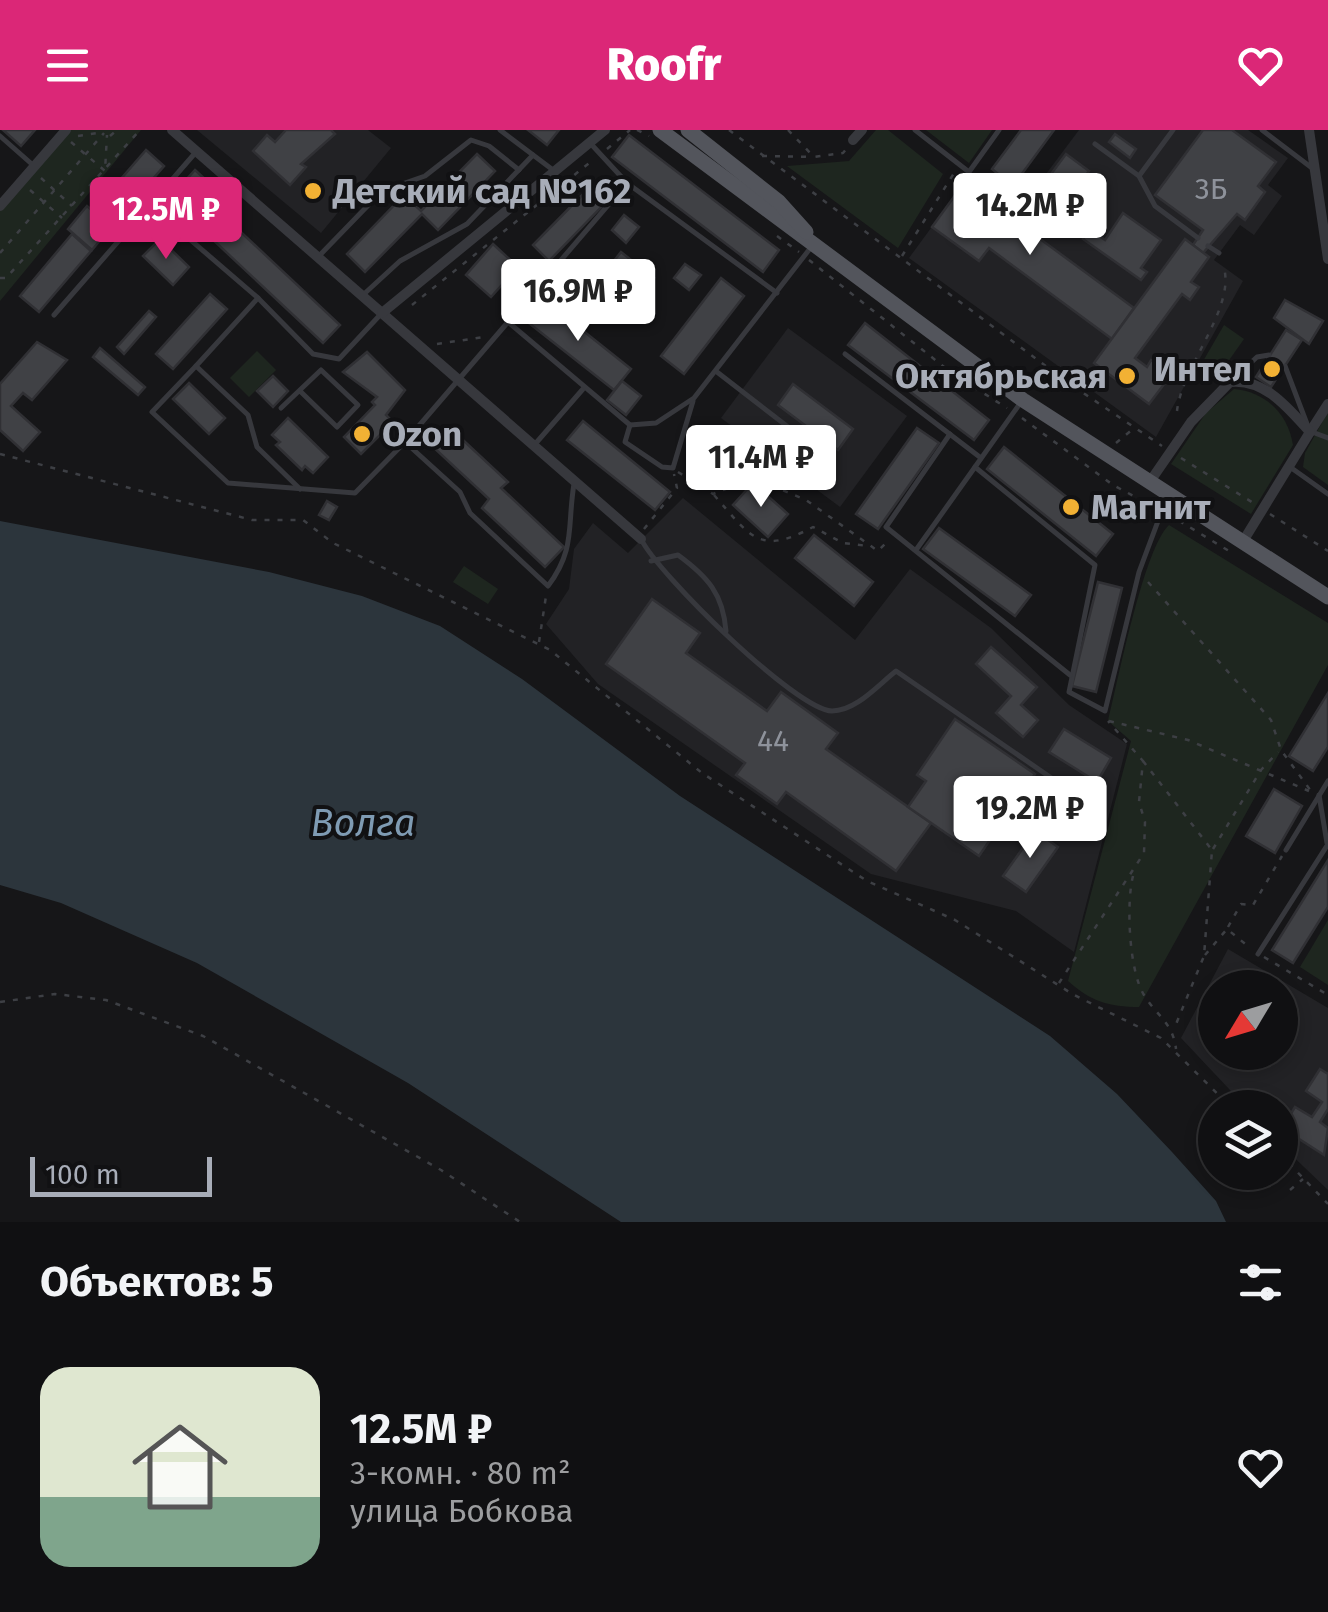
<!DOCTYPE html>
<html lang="ru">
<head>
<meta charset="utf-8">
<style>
  body { margin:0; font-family:"Fira Sans",sans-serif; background:#1e1e20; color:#f1f3f6; height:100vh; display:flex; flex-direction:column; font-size:38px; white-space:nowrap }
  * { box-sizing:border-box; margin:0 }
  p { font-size:32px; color:#9c9d9f }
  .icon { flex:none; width:55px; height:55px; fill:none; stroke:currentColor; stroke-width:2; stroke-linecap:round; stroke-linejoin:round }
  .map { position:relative; height:1092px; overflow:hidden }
  .details { display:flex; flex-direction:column; background:#101012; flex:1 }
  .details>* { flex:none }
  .needle { width:65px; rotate:232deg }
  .tools { position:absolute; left:1198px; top:840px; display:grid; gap:20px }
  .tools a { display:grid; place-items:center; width:100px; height:100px; border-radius:50%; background:#101012; box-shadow:0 5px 15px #0003,0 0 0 2px #303032; font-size:50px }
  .scale { position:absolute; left:30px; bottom:25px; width:182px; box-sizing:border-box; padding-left:10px; border:5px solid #a8adb8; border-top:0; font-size:28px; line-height:35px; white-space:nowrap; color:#a8adb8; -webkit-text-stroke:8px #111113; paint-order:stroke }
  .price { position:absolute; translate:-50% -85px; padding:0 22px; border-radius:10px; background:#fff; color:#222; font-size:32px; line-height:65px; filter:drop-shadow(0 2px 5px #0008) }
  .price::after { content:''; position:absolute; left:50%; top:60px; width:30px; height:22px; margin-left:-15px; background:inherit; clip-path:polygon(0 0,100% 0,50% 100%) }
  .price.current { background:#db2777; color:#fff }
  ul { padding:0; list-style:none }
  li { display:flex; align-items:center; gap:30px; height:250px; padding:0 40px }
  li+li { border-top:2px solid #303032 }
  li span { display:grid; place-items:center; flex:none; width:280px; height:200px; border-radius:30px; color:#555 }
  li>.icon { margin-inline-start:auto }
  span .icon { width:120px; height:120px; fill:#fffc; stroke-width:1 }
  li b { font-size:42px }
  h2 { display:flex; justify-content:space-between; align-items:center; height:120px; padding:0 40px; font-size:42px }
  header { display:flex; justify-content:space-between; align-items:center; height:130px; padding:0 40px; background:#db2777; color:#fff; font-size:45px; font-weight:800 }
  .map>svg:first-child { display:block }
  .built { fill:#222225; fill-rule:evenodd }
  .green { fill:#1e261f }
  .water { fill:#2c353c }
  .building { fill:#404145; stroke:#303034; stroke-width:2.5 }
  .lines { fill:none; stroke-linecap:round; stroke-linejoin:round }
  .path { stroke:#3d3f44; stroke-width:2.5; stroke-dasharray:5 8; stroke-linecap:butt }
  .lane { stroke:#37383d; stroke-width:5 }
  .street { stroke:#37383d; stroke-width:10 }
  .primary { stroke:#53555c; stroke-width:15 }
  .poi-dot { fill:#f2b134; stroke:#111113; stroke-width:4 }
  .labels { text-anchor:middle; stroke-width:8; stroke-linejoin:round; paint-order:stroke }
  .number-label { font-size:30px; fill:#8e929b }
  .poi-label { font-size:35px; font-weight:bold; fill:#a8adb8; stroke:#111113; text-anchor:start }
  .water-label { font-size:38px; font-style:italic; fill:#7f9bb3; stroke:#111113 }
</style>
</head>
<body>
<header><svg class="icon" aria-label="menu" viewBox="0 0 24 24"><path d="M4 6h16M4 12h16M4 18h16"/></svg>Roofr<svg class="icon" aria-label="heart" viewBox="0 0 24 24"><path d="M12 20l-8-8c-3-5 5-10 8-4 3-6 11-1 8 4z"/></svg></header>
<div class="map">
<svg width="1328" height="1092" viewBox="0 0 1328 1092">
  <rect width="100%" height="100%" fill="#161618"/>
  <!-- built -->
  <g class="built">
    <polygon points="197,0 368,0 391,18 321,103"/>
    <polygon points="1079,0 1248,0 1288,28 1268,55 1282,66 1254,105 1240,95 1214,130 1243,151 1156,307 909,128 964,53 1013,88"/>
    <polygon points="788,198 907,286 840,377 721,288"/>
    <polygon points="683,368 855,510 910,439 991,498 1069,575 1127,614 1074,822 1016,781 871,744 598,554 546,494 569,459 574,419 593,393 628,423"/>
    <path d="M1228,819L1328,878V1060L1280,1014V978L1246,977L1181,908ZM1215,858H1280V922H1215Z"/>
  </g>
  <!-- green -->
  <g class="green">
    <polygon points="66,0 141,0 0,171 0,76"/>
    <polygon points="876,0 888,0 943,44 898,118 787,36 849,31"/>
    <polygon points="926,0 992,0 969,33"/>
    <polygon points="1224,195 1244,209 1220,243 1202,233"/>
    <polygon points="257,221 276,240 249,267 230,248"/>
    <path d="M1234,259C1266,262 1288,284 1293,315L1251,384L1171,334L1206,283Z"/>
    <polygon points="1328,282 1328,355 1303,337 1305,323"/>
    <path d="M1169,395L1328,493V535L1139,877C1109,877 1090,871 1068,851L1131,611L1108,591C1118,551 1144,418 1169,395Z"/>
    <polygon points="464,436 498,459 488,474 453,452"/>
    <polygon points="1328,790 1328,855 1300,837"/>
  </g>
  <!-- water -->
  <polygon class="water" points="0,391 269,442 362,466 440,496 522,549 680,666 1050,906 1117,964 1172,1022 1216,1071 1226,1092 621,1092 408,953 197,833 61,773 0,755"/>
  <!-- building -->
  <g class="building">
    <polygon points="3,0 35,0 21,16"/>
    <polygon points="286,0 331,0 335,4 301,34 306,37 290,55 253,21 267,5 275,12"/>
    <polygon points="528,0 559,0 547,15"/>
    <polygon points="1021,0 1054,0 1013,56 992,39"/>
    <polygon points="1203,0 1232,0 1276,32 1258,56 1265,62 1245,90 1237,84 1203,123 1193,115 1203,100 1155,65"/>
    <polygon points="1115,4 1136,19 1130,28 1109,12"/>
    <polygon points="629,5 779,120 763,142 612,27"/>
    <polygon points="146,20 164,36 112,96 94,80"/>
    <polygon points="477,24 495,41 438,100 422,84 365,142 347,124 404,65 421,81"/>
    <polygon points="1066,24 1089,41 1057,85 1034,67"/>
    <polygon points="195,40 220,63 191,95 166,72"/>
    <polygon points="964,53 1134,178 1112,209 989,118 979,131 932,97"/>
    <polygon points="592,55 608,70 549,131 533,115"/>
    <polygon points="211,74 340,195 323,213 194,92"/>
    <polygon points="87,76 111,97 92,120 68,99"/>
    <polygon points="1123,83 1161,110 1141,138 1147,142 1141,150 1083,109 1090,99 1105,110"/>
    <polygon points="624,85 639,97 626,113 612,100"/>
    <polygon points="72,104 91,121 39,182 20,166"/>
    <polygon points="160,109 189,137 173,155 143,126"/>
    <polygon points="1185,109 1209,127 1191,152 1199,157 1190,170 1182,164 1135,228 1147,237 1151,230 1171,245 1149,274 1094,233"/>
    <polygon points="493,114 518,137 491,167 466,145"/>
    <polygon points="621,122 654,148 634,172 602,146"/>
    <polygon points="685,134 701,145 689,160 674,148"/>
    <polygon points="721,148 744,166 684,244 661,226"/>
    <polygon points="210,164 227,179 173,239 156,224"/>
    <polygon points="542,168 631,239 614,260 525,190"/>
    <polygon points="1285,170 1323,191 1309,214 1274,188"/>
    <polygon points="149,181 156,187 124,224 117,217"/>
    <polygon points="865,193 989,290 974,310 848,215"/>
    <polygon points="1286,200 1302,210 1271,257 1256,247"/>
    <polygon points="37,212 67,230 32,270 23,263 11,276 40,302 23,321 0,300 0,254"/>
    <polygon points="100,218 145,257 138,265 93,227"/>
    <polygon points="367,222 405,260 386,285 393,292 361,324 344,307 375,275 372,272 377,267 343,242"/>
    <polygon points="273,246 288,261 273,277 257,261"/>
    <polygon points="622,251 641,266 626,285 607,270"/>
    <polygon points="189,253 225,288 209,304 173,269"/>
    <polygon points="793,254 853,299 838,320 778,275"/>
    <polygon points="288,288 328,327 313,343 305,336 302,340 276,315 280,312 272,305"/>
    <polygon points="583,291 670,362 655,380 567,310"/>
    <polygon points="449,297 508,352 501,358 564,417 545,437 482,378 489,369 432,316"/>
    <polygon points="917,298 939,313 878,399 856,384"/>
    <polygon points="1004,317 1113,404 1096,426 987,339"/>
    <polygon points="753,353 788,384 768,407 733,375"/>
    <polygon points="327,371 337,377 329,390 319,385"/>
    <polygon points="939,398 1031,465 1015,486 923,419"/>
    <polygon points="814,405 873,452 854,476 795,428"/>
    <polygon points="1098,452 1122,458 1096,562 1072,556"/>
    <polygon points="652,469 700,503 686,523 767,581 781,562 838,603 826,619 931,693 896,741 786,662 777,674 736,645 745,633 606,534"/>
    <polygon points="991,517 1037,557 1021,575 1038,590 1023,607 996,583 1011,566 976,534"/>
    <polygon points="1328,563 1328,617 1313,641 1289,626"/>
    <polygon points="955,589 1035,644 979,726 908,677 926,651 917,645"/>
    <polygon points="1064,599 1111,628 1097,652 1049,622"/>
    <polygon points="1274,659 1302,676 1275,723 1246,706"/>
    <polygon points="1035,701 1058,717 1026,762 1003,746"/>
    <polygon points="1328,730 1328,777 1293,833 1272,820"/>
    <polygon points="1320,939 1328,944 1328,979 1320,992 1328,998 1324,1025 1282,998 1295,977 1312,987 1322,972 1306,961"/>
  </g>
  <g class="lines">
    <!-- path -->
    <g class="path">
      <polyline points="637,0 649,6"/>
      <polyline points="729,0 1070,254 1162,316"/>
      <polyline points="788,0 814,27 843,23 847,18"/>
      <polyline points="78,6 103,2"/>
      <polyline points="110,6 117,0"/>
      <polyline points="71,12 105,41 107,5"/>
      <polyline points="607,19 630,0"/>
      <polyline points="762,26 814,27"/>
      <polyline points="41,48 72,76"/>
      <polyline points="30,60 62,88"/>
      <polyline points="777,106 799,122"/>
      <polyline points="0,123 104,3"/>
      <polyline points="902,126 956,40"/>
      <polyline points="809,130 953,244 1007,278"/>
      <polyline points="0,148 6,148 140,0"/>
      <polyline points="412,175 593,30"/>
      <polyline points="437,214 484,207"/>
      <path d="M1177,281C1182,236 1235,179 1224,138"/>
      <polyline points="1022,288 1113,355 1156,378"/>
      <polyline points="1116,313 1133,299"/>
      <polyline points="0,324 252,390 303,390 333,413 550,520 702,643 867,751 955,790 1074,865 1161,908 1232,978"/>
      <polyline points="1181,328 1255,374"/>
      <polyline points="678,342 713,364 754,348 806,370 878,421 887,412"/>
      <path d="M714,365C751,407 759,426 813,397L843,413L868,416"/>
      <polyline points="1168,384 1229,421"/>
      <polyline points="1270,384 1328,421"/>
      <polyline points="644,399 677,358 674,344"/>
      <polyline points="1148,452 1271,590 1281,620 1311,661"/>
      <polyline points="539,512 546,466"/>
      <polyline points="1109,591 1188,610 1309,661"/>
      <polyline points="1143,631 1212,720 1204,826 1174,899"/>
      <polyline points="1213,719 1261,640 1278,622"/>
      <path d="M1133,746C1126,773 1129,841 1144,865C1157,886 1173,893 1176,919"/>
      <polyline points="1228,797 1241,774 1253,775 1282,726"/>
      <polyline points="1205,825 1227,799 1249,817"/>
      <polyline points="1264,827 1328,865"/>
      <polyline points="1059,853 1144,723 1145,692 1139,672 1143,631 1108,591"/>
      <polyline points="0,872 55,864 106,870 203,906 441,1040 520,1092"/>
      <polyline points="1280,1024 1328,1074"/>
      <polyline points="1290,1060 1303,1049"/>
    </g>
    <!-- lane -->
    <g class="lane">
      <polyline points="500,0 553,40"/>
      <polyline points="915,0 969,42 999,0"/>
      <polyline points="1173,0 1139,46 1155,76 1198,108"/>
      <polyline points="1262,0 1312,38"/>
      <polyline points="0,6 34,36"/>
      <polyline points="1095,14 1139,46"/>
      <polyline points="196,22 150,75 258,168"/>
      <polyline points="627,53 777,163"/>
      <polyline points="1208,116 1219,123"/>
      <polyline points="318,127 382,61 425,46 471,10 489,16 519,40"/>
      <polyline points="364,164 400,131 467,94 533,25"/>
      <polyline points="54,185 150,75"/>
      <polyline points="508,192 627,53 591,14"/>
      <polyline points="845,224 981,328"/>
      <polyline points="196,236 152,282 228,353 355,363 405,312"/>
      <polyline points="1285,236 1307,294"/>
      <polyline points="717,242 814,317"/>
      <polyline points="1232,250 1257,227 1269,225"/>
      <polyline points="1021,272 975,337 1095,435 1069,562 1105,581 1139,442 1167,367"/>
      <polyline points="281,278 321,240 358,275 337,297 301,262"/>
      <polyline points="630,295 625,312 662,337 673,338 693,271"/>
      <polyline points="1312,302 1328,308"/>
      <polyline points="950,304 886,397 1070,545"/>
      <polyline points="536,313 583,259"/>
      <polyline points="1290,337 1328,364"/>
      <path d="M574,354C567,395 576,419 548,456L470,383L460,362L405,312L508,192L630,295L656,293L694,268L812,116"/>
      <polyline points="300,359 257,317 248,285 196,236 258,168 313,224 339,229 380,185"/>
      <path d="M641,409C658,444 796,580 832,581C856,581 878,555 896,541L1079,667L1052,703"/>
      <polyline points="916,420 975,337"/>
      <path d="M651,431L678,425C708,447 723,464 726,501"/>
      <polyline points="1319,665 1327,713"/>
      <polyline points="1286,720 1328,651"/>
      <polyline points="1258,824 1328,714"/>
    </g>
    <!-- street -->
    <g class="street">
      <polyline points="172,0 641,409"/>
      <polyline points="1309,0 1328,129"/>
      <polyline points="853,10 862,0"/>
      <polyline points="0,76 66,0"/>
      <polyline points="382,183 605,0"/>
      <polyline points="1310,302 1328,274"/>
      <path d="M1149,353L1191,292L1230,252C1265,248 1289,279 1310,302L1242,413"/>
    </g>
    <!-- primary -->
    <g class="primary">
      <polyline points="660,0 1023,270 1328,467"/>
      <polyline points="688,0 779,72 806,102"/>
    </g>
  </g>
  <!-- markers -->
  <g class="poi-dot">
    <circle cx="313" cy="61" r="10"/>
    <circle cx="1272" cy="239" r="10"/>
    <circle cx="1127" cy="246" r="10"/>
    <circle cx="362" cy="304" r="10"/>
    <circle cx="1071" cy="377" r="10"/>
  </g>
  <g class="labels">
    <!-- number labels -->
    <g class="number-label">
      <text x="1211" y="69">3Б</text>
      <text x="773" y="621">44</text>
    </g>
    <!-- poi labels -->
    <g class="poi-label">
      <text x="333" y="73">Детский сад №162</text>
      <text x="1252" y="251" text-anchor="end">Интел</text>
      <text x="1107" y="258" text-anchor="end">Октябрьская</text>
      <text x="382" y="316">Ozon</text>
      <text x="1091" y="389">Магнит</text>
    </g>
    <!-- water labels -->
    <g class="water-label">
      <text x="363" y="706">Волга</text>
    </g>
  </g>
</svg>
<div class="tools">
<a><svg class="needle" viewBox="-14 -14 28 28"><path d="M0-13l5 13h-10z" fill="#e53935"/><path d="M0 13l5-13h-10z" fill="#9c9d9f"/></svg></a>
<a><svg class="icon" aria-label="layers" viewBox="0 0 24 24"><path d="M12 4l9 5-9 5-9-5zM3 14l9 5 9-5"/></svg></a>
</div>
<div class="scale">100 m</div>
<b class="price" style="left:1030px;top:128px">14.2M ₽</b>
<b class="price current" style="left:166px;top:132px">12.5M ₽</b>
<b class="price" style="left:578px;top:214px">16.9M ₽</b>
<b class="price" style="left:761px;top:380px">11.4M ₽</b>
<b class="price" style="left:1030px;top:731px">19.2M ₽</b>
</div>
<section class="details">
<h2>Объектов: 5<svg class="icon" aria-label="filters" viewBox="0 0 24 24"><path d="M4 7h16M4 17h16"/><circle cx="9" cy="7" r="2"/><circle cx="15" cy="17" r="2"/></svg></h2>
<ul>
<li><span style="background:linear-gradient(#dfe7d0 65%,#7fa58c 0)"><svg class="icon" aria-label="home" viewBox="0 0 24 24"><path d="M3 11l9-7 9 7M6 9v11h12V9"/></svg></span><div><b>12.5M ₽</b><p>3-комн. · 80 m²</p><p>улица Бобкова</p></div><svg class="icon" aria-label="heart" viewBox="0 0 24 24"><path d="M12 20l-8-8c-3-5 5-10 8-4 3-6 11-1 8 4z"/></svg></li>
</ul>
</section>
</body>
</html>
